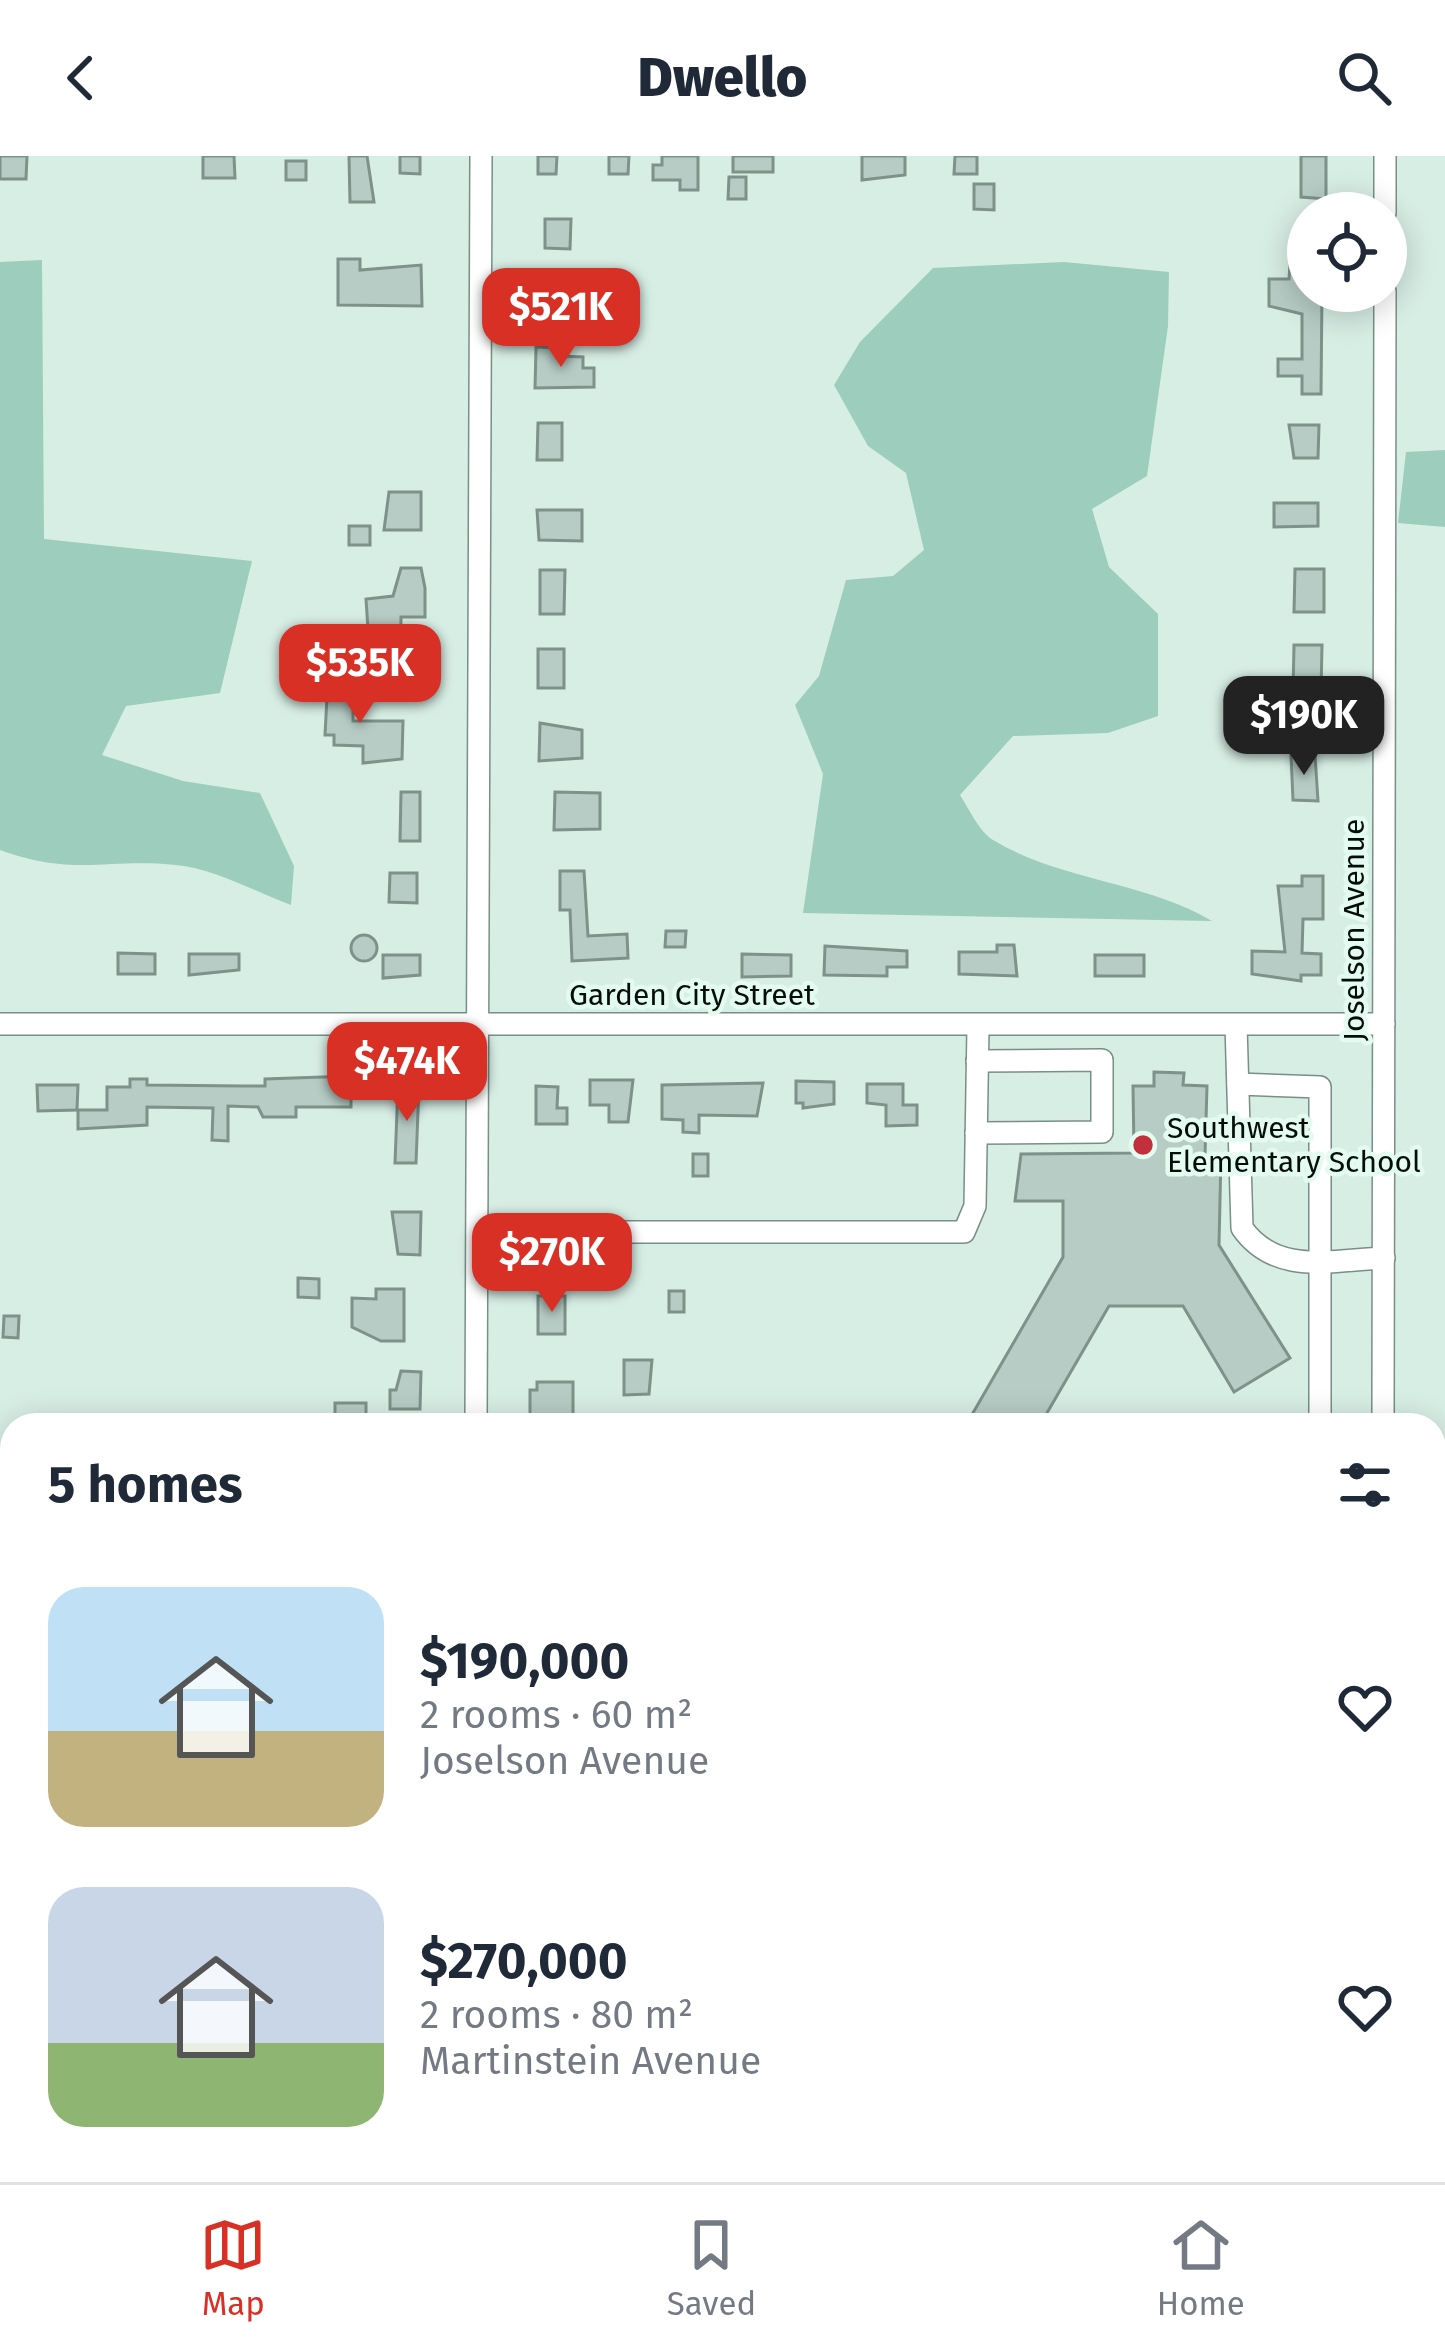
<!DOCTYPE html>
<html lang="en">
<head>
<meta charset="utf-8">
<style>
  body { margin:0; font-family:"Fira Sans",sans-serif; background:#f2f2f3; color:#1f2937; height:100vh; display:flex; flex-direction:column; font-size:45px; white-space:nowrap }
  * { box-sizing:border-box; margin:0 }
  p { font-size:39px; color:#747a83 }
  .icon { flex:none; width:66px; height:66px; fill:none; stroke:currentColor; stroke-width:2; stroke-linecap:round; stroke-linejoin:round }
  .map { position:relative; flex:1; overflow:hidden }
  .sheet { position:absolute; left:0px; top:1257px; width:1446px; height:771px; display:flex; flex-direction:column; background:#fff; border-radius:36px 36px 0 0; box-shadow:0 6px 30px #0003 }
  .sheet>* { flex:none }
  .controls { position:absolute; left:1287px; top:36px; display:grid; gap:24px }
  .controls a { display:grid; place-items:center; width:120px; height:120px; border-radius:50%; background:#fff; box-shadow:0 6px 30px #0003; font-size:60px }
  .price { position:absolute; translate:-50% -102px; padding:0 27px; border-radius:24px; background:#d93025; color:#fff; font-size:39px; line-height:78px; filter:drop-shadow(0 3px 6px #0008) }
  .price::after { content:''; position:absolute; left:50%; top:72px; width:36px; height:27px; margin-left:-18px; background:inherit; clip-path:polygon(0 0,100% 0,50% 100%) }
  .price.current { background:#222; color:#fff }
  ul { padding:0; list-style:none }
  li { display:flex; align-items:center; gap:36px; height:300px; padding:0 48px }
  li span { display:grid; place-items:center; flex:none; width:336px; height:240px; border-radius:36px; color:#555 }
  li>.icon { margin-inline-start:auto }
  span .icon { width:144px; height:144px; fill:#fffc; stroke-width:1 }
  li b { font-size:51px }
  h2 { display:flex; justify-content:space-between; align-items:center; height:144px; padding:0 48px; font-size:51px }
  header { display:flex; justify-content:space-between; align-items:center; height:156px; padding:0 48px; background:#fff; font-size:54px; font-weight:800 }
  .tabs { display:flex; justify-content:space-around; align-items:center; height:168px; border-top:3px solid #e0e1e3; background:#fff; font-size:33px; color:#747a83 }
  .tabs a { display:grid; justify-items:center; gap:6px }
  .tabs .current { color:#d93025 }
  .map>svg:first-child { display:block }
  .green { fill:#9dcdbc }
  .building { fill:#b6ccc4; stroke:#7d928a; stroke-width:3 }
  .lines { fill:none; stroke-linecap:round; stroke-linejoin:round }
  .minor-casing { stroke:#798e87; stroke-width:24 }
  .minor { stroke:#fff; stroke-width:21 }
  .poi-dot { fill:#c1303c; stroke:#e4fbf2; stroke-width:4.5 }
  .labels { text-anchor:middle; stroke-width:9; stroke-linejoin:round; paint-order:stroke }
  .street-label { font-size:30px; fill:#060e0b; stroke:#e4fbf2 }
  .poi-label { font-size:30px; fill:#060e0b; stroke:#e4fbf2; text-anchor:start }
</style>
</head>
<body>
<header><svg class="icon" aria-label="back" viewBox="0 0 24 24"><path d="M15 5l-7 7 7 7"/></svg>Dwello<svg class="icon" aria-label="search" viewBox="0 0 24 24"><circle cx="10" cy="10" r="6"/><path d="M15 15l6 6"/></svg></header>
<div class="map">
<svg width="1445" height="2026" viewBox="0 0 1445 2026">
  <rect width="100%" height="100%" fill="#d7eee5"/>
  <!-- green -->
  <g class="green">
    <path d="M42,104L44,383L252,405L220,537L126,550L102,599L183,625L260,637L294,710L291,749C256,736 213,712 176,709C106,702 75,721 0,694V106Z"/>
    <path d="M1064,106L1169,116L1168,170L1147,320L1092,353L1109,411L1158,458V560L1108,577L1013,580L960,639C969,653 979,675 993,684C1061,725 1145,725 1212,765L803,757L823,618L795,549L819,520L846,424L893,420L924,394L906,317L868,290L834,229L860,186L933,112Z"/>
    <polygon points="1445,294 1445,371 1398,367 1406,296"/>
    <polygon points="843,2016 1150,2016 1153,2025 828,2026"/>
  </g>
  <!-- building -->
  <g class="building">
    <polygon points="0,0 27,0 26,23 0,23"/>
    <polygon points="203,0 234,0 235,22 203,22"/>
    <polygon points="349,0 367,0 374,46 350,46"/>
    <polygon points="400,0 420,0 420,18 400,17"/>
    <polygon points="538,0 557,0 556,18 538,18"/>
    <polygon points="609,0 629,0 628,18 609,18"/>
    <polygon points="662,0 698,0 698,34 680,34 680,24 653,24 653,9 662,9"/>
    <rect x="733" y="0" width="40" height="16"/>
    <polygon points="862,0 905,0 905,19 862,24"/>
    <polygon points="955,0 977,0 977,18 954,18"/>
    <polygon points="1301,0 1326,0 1326,43 1301,41"/>
    <rect x="286" y="5" width="20" height="19"/>
    <polygon points="729,21 746,21 746,43 728,43"/>
    <polygon points="974,28 994,28 994,54 974,53"/>
    <polygon points="545,63 571,63 570,93 545,92"/>
    <polygon points="338,103 360,103 360,114 421,109 422,150 338,149"/>
    <polygon points="1290,108 1308,109 1308,135 1322,135 1321,238 1302,238 1302,220 1278,220 1278,203 1302,203 1302,158 1269,150 1269,123 1289,123"/>
    <rect x="536" y="122" width="33" height="38"/>
    <polygon points="536,191 560,192 560,200 583,201 583,212 594,212 594,231 535,232"/>
    <polygon points="538,267 562,267 562,304 537,304"/>
    <polygon points="1289,269 1319,269 1318,302 1294,302"/>
    <polygon points="389,336 421,336 421,374 384,374"/>
    <polygon points="1274,347 1318,347 1318,370 1274,371"/>
    <polygon points="537,354 582,354 582,385 539,384"/>
    <rect x="349" y="370" width="21" height="19"/>
    <polygon points="401,412 421,412 425,432 425,461 401,461 400,534 356,534 358,504 370,504 366,443 393,440"/>
    <polygon points="1295,413 1324,413 1324,456 1294,456"/>
    <polygon points="540,414 565,414 564,458 540,458"/>
    <polygon points="1294,489 1322,489 1321,536 1293,536"/>
    <rect x="538" y="493" width="26" height="39"/>
    <polygon points="328,522 353,522 353,565 403,565 402,603 363,607 363,590 334,589 334,579 325,579"/>
    <polygon points="540,567 582,574 582,602 539,605"/>
    <polygon points="1291,599 1315,599 1318,645 1293,644"/>
    <polygon points="401,636 420,636 420,685 400,685"/>
    <polygon points="555,636 600,637 600,673 554,674"/>
    <polygon points="560,715 584,715 588,780 627,778 628,802 572,805 570,754 560,754"/>
    <polygon points="390,717 417,717 417,747 389,746"/>
    <polygon points="1302,720 1323,720 1323,763 1303,763 1302,797 1321,798 1321,819 1301,819 1301,825 1252,818 1252,795 1285,796 1278,730 1302,730"/>
    <polygon points="666,775 686,775 685,791 665,791"/>
    <circle cx="364" cy="792" r="13"/>
    <polygon points="997,789 1014,789 1017,820 959,818 959,796 997,796"/>
    <polygon points="825,790 907,795 907,811 887,811 887,820 824,819"/>
    <polygon points="118,797 155,798 155,818 118,818"/>
    <polygon points="189,798 239,798 239,814 189,819"/>
    <polygon points="742,798 791,799 791,820 742,821"/>
    <polygon points="383,799 420,799 420,819 383,822"/>
    <rect x="1095" y="799" width="49" height="21"/>
    <polygon points="1154,916 1184,917 1183,929 1207,930 1205,999 1221,999 1219,1089 1290,1202 1234,1236 1183,1150 1109,1150 1040,1269 966,1269 1063,1101 1063,1045 1015,1045 1021,998 1134,997 1133,930 1154,930"/>
    <polygon points="351,920 351,951 296,951 296,961 263,961 258,951 228,950 228,985 212,984 213,952 147,951 147,969 78,973 78,954 107,954 107,931 130,931 130,923 147,923 147,929 243,930 265,930 265,923"/>
    <polygon points="590,924 633,924 628,966 609,966 609,949 590,949"/>
    <polygon points="796,925 834,926 834,948 803,952 803,947 796,947"/>
    <polygon points="763,927 757,960 699,959 699,977 683,976 683,964 662,963 662,929"/>
    <polygon points="867,928 903,928 903,949 917,949 917,969 886,970 886,949 867,947"/>
    <polygon points="37,929 78,929 77,954 38,955"/>
    <polygon points="398,929 419,930 416,1007 395,1007"/>
    <polygon points="536,930 558,931 557,952 567,952 567,968 536,968"/>
    <rect x="693" y="998" width="15" height="22"/>
    <polygon points="392,1056 421,1056 420,1099 398,1098"/>
    <polygon points="298,1122 319,1123 319,1142 298,1141"/>
    <polygon points="376,1133 404,1133 404,1185 381,1185 352,1171 352,1142 376,1143"/>
    <rect x="669" y="1135" width="15" height="21"/>
    <rect x="538" y="1140" width="27" height="38"/>
    <polygon points="4,1160 19,1160 18,1182 3,1181"/>
    <polygon points="624,1204 652,1204 649,1238 624,1239"/>
    <polygon points="401,1215 421,1216 420,1253 390,1253 390,1234 396,1234"/>
    <polygon points="537,1226 573,1226 573,1259 530,1259 530,1234 537,1234"/>
    <polygon points="335,1247 366,1247 366,1266 335,1264"/>
  </g>
  <g class="lines">
    <defs>
      <g id="minor">
        <polyline points="1385,57 1385,0"/>
        <polyline points="0,868 1384,868"/>
        <path d="M1236,869L1242,1072C1276,1120 1331,1104 1384,1102"/>
        <polyline points="1238,928 1320,931 1320,1269"/>
        <polyline points="976,977 1102,976 1102,904 977,905"/>
        <polyline points="477,1076 964,1076 975,1050 978,871"/>
        <polyline points="476,1269 481,0"/>
        <polyline points="1383,1269 1385,135"/>
        <polyline points="0,1604 12,1644"/>
        <polyline points="1434,1814 1445,1814"/>
        <polyline points="0,1818 12,1818"/>
        <polyline points="128,2016 131,2026"/>
        <polyline points="475,2016 475,2026"/>
        <polyline points="1382,2016 1382,2026"/>
      </g>
    </defs>
    <!-- minor casing -->
    <use href="#minor" class="minor-casing"/>
    <!-- minor -->
    <use href="#minor" class="minor"/>
  </g>
  <!-- markers -->
  <circle class="poi-dot" cx="1143" cy="989" r="12"/>
  <g class="labels">
    <!-- street labels -->
    <g class="street-label">
      <text transform="translate(1354 774) rotate(-90)" y="10">Joselson Avenue</text>
      <text x="692" y="849">Garden City Street</text>
    </g>
    <!-- poi labels -->
    <g class="poi-label">
      <text x="1167" y="982">Southwest<tspan x="1167" dy="34">Elementary School</tspan></text>
    </g>
  </g>
</svg>
<div class="controls">
<a><svg class="icon" aria-label="locate" viewBox="0 0 24 24"><circle cx="12" cy="12" r="6"/><path d="M12 2v4M12 18v4M2 12h4M18 12h4"/></svg></a>
</div>
<b class="price" style="left:561px;top:214px">$521K</b>
<b class="price" style="left:360px;top:570px">$535K</b>
<b class="price current" style="left:1304px;top:622px">$190K</b>
<b class="price" style="left:407px;top:968px">$474K</b>
<b class="price" style="left:552px;top:1159px">$270K</b>
<section class="sheet">
<h2>5 homes<svg class="icon" aria-label="filters" viewBox="0 0 24 24"><path d="M4 7h16M4 17h16"/><circle cx="9" cy="7" r="2"/><circle cx="15" cy="17" r="2"/></svg></h2>
<ul>
<li><span style="background:linear-gradient(#bfe0f5 60%,#c2b280 0)"><svg class="icon" aria-label="home" viewBox="0 0 24 24"><path d="M3 11l9-7 9 7M6 9v11h12V9"/></svg></span><div><b>$190,000</b><p>2 rooms · 60 m²</p><p>Joselson Avenue</p></div><svg class="icon" aria-label="heart" viewBox="0 0 24 24"><path d="M12 20l-8-8c-3-5 5-10 8-4 3-6 11-1 8 4z"/></svg></li>
<li><span style="background:linear-gradient(#c9d6e8 65%,#8fb573 0)"><svg class="icon" aria-label="home" viewBox="0 0 24 24"><path d="M3 11l9-7 9 7M6 9v11h12V9"/></svg></span><div><b>$270,000</b><p>2 rooms · 80 m²</p><p>Martinstein Avenue</p></div><svg class="icon" aria-label="heart" viewBox="0 0 24 24"><path d="M12 20l-8-8c-3-5 5-10 8-4 3-6 11-1 8 4z"/></svg></li>
</ul>
</section>
</div>
<nav class="tabs">
<a class="current"><svg class="icon" aria-label="map" viewBox="0 0 24 24"><path d="M3 6l6-2 6 2 6-2v14l-6 2-6-2-6 2zM9 4v14M15 6v14"/></svg>Map</a>
<a><svg class="icon" aria-label="saved" viewBox="0 0 24 24"><path d="M7 4h10v16l-5-4-5 4z"/></svg>Saved</a>
<a><svg class="icon" aria-label="home" viewBox="0 0 24 24"><path d="M3 11l9-7 9 7M6 9v11h12V9"/></svg>Home</a>
</nav>
</body>
</html>
